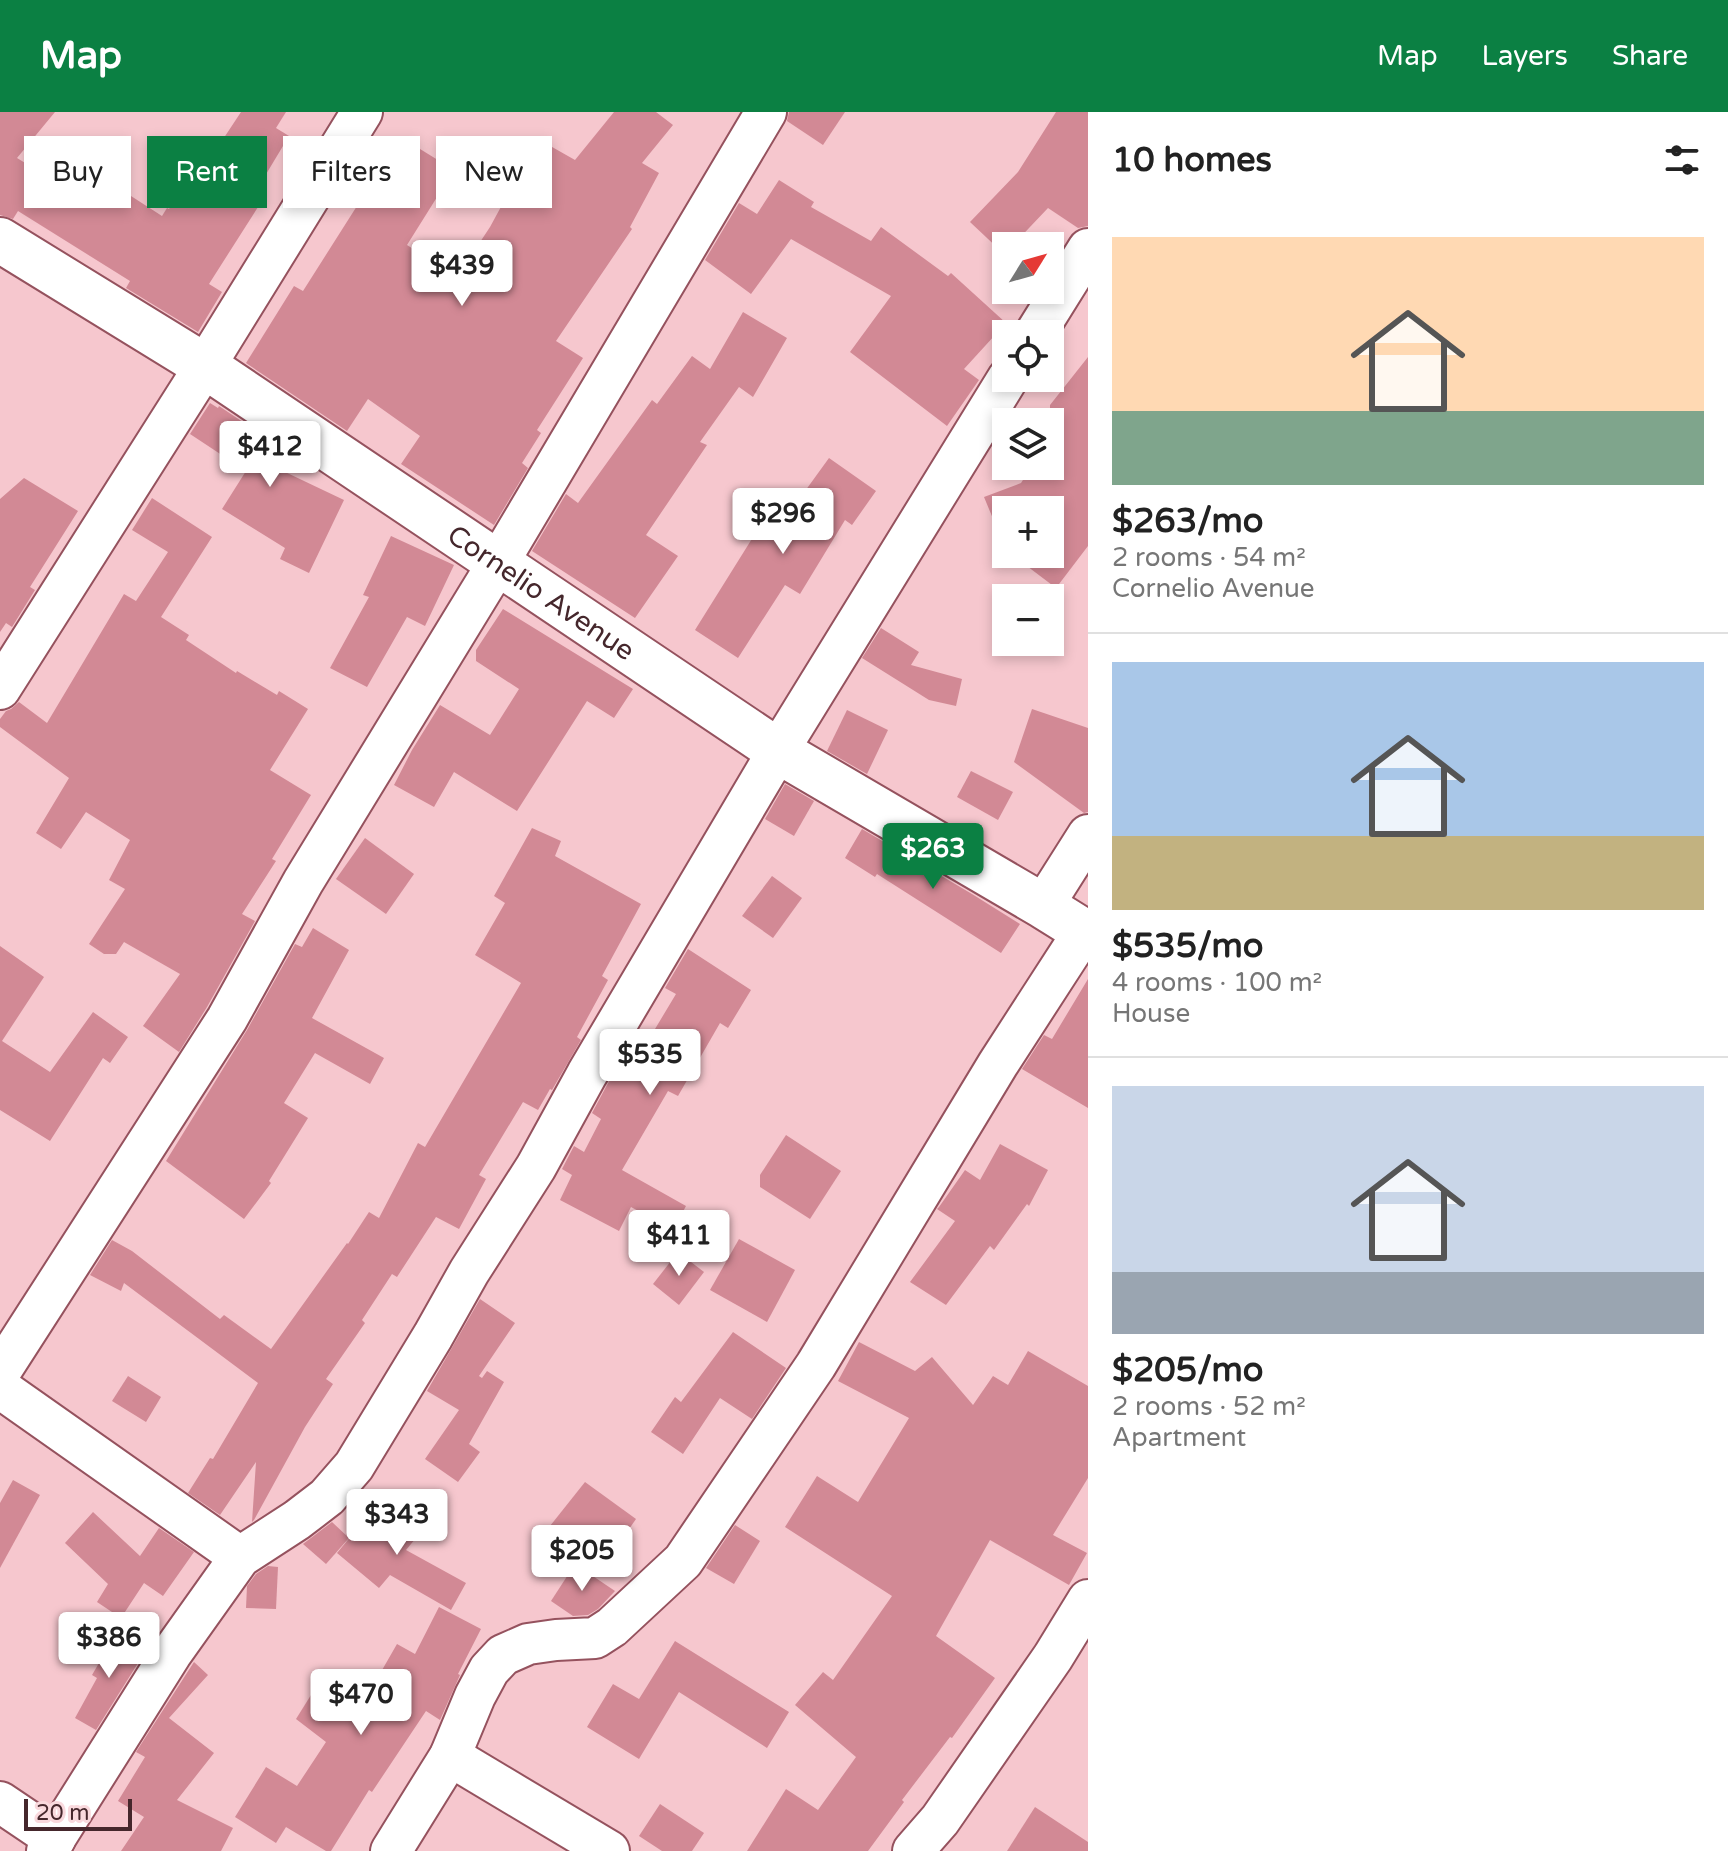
<!DOCTYPE html>
<html lang="en">
<head>
<meta charset="utf-8">
<style>
  body { margin:0; font-family:"Varela Round",sans-serif; background:#f2f2f2; color:#222; height:100vh; display:flex; flex-direction:column; font-size:30px; white-space:nowrap }
  * { box-sizing:border-box; margin:0 }
  p { font-size:26px; color:#767676 }
  .icon { flex:none; width:44px; height:44px; fill:none; stroke:currentColor; stroke-width:2; stroke-linecap:round; stroke-linejoin:round }
  .map { position:relative; flex:1; overflow:hidden }
  .sheet { display:flex; flex-direction:column; background:#fff; width:640px }
  .sheet>* { flex:none }
  .guide { position:absolute; left:24px; top:24px; width:760px; height:72px; display:flex; gap:16px }
  .needle { width:52px; rotate:53deg }
  .controls { position:absolute; left:992px; top:120px; display:grid; gap:16px }
  .controls a { display:grid; place-items:center; width:72px; height:72px; border-radius:0px; background:#fff; box-shadow:0 4px 12px #0003; font-size:40px }
  .scale { position:absolute; left:24px; bottom:20px; width:108px; box-sizing:border-box; padding-left:8px; border:4px solid #45272c; border-top:0; font-size:22px; line-height:28px; white-space:nowrap; color:#45272c; -webkit-text-stroke:6px #f9d9dd; paint-order:stroke }
  .price { position:absolute; translate:-50% -68px; padding:0 18px; border-radius:8px; background:#fff; color:#222; font-size:26px; line-height:52px; filter:drop-shadow(0 2px 4px #0008) }
  .price::after { content:''; position:absolute; left:50%; top:48px; width:24px; height:18px; margin-left:-12px; background:inherit; clip-path:polygon(0 0,100% 0,50% 100%) }
  .price.current { background:#0b8043; color:#fff }
  ul { padding:0; list-style:none }
  li { display:grid; align-content:center; gap:16px; height:424px; padding:0 24px }
  li+li { border-top:2px solid #e0e0e0 }
  li span { display:grid; place-items:center; height:248px; border-radius:0px; color:#555 }
  li>.icon { margin-inline-start:auto }
  span .icon { width:144px; height:144px; fill:#fffc; stroke-width:1 }
  li b { font-size:34px }
  h2 { display:flex; justify-content:space-between; align-items:center; height:96px; padding:0 24px; font-size:34px }
  .chip { padding:0 28px; border-radius:0px; background:#fff; box-shadow:0 4px 12px #0003; font-size:28px; line-height:72px }
  .chip.current { background:#0b8043; color:#fff }
  header { display:flex; align-items:center; gap:48px; box-sizing:border-box; height:112px; padding:0 40px; background:#0b8043; color:#fff }
  header strong { font-size:38px }
  nav { display:flex; gap:44px; margin-inline-start:auto; font-size:28px }
  main { display:flex; flex:1; min-height:0 }
  .map>svg:first-child { display:block }
  .building { fill:#d28995 }
  .lines { fill:none; stroke-linecap:round; stroke-linejoin:round }
  .street-casing { stroke:#95525e; stroke-width:44 }
  .secondary-casing { stroke:#95525e; stroke-width:48 }
  .street { stroke:#fff; stroke-width:40 }
  .secondary { stroke:#fff; stroke-width:44 }
  .labels { text-anchor:middle; stroke-width:6; stroke-linejoin:round; paint-order:stroke }
  .street-label { font-size:28px; fill:#45272c; stroke:#f9d9dd }
</style>
</head>
<body>
<header>
<strong>Map</strong>
<nav><a>Map</a><a>Layers</a><a>Share</a></nav>
</header>
<main>
<div class="map">
<svg width="1088" height="1739" viewBox="0 0 1088 1739">
  <rect width="100%" height="100%" fill="#f6c7ce"/>
  <!-- building -->
  <g class="building">
    <polygon points="0,0 55,0 17,46 71,79 86,55 162,104 167,96 169,97 197,55 202,59 241,0 286,0 276,16 289,24 250,89 258,95 209,172 222,180 198,220 126,176 130,169 18,99 13,107 0,103"/>
    <polygon points="614,0 656,0 673,13 642,51 659,61 630,115 632,117 556,229 583,246 537,318 541,321 522,351 528,356 494,413 401,352 420,324 368,287 347,319 246,251 294,174 303,179 376,64 375,63 399,24 454,58 407,133 457,165 490,115 538,27 575,48"/>
    <polygon points="789,0 845,0 823,33 787,9"/>
    <polygon points="1056,0 1088,0 1088,114 1078,116 1048,96 1012,134 1006,134 1006,140 1004,142 970,110 1018,60"/>
    <polygon points="779,68 814,90 811,95 871,129 881,115 948,164 951,161 1006,211 964,257 979,268 947,314 850,240 891,184 791,127 751,182 705,148 739,91 757,102"/>
    <polygon points="743,200 787,226 753,285 739,275 700,330 707,333 646,423 678,444 635,506 532,439 566,382 578,391 652,288 657,292 692,244 710,257"/>
    <polygon points="1088,245 1088,434 1056,476 1011,442 1050,442 1050,398 1006,398 1006,438 984,385 1021,371 1032,354 1050,354 1050,293"/>
    <polygon points="210,291 218,296 219,294 294,344 283,359 344,388 309,461 280,447 285,436 222,397 246,359 190,322"/>
    <polygon points="829,346 876,379 852,413 845,408 800,482 785,473 738,546 695,518 765,406 779,415"/>
    <polygon points="24,366 78,399 30,475 35,478 12,515 6,511 0,520 0,387"/>
    <polygon points="152,386 212,425 161,505 189,523 186,528 236,561 237,559 277,583 279,579 308,597 270,658 311,683 272,747 276,749 242,802 255,809 207,895 179,940 143,914 180,862 124,830 116,842 104,842 89,832 125,777 109,768 130,728 86,700 61,737 36,721 69,666 0,615 0,607 6,599 11,597 19,590 47,611 124,482 136,489 168,440 132,418"/>
    <polygon points="391,424 454,453 425,514 407,505 367,575 330,556 369,485 363,483"/>
    <polygon points="503,497 633,577 614,606 587,589 517,699 454,660 434,695 394,673 412,638 440,593 490,623 519,577 476,549 476,538"/>
    <polygon points="881,516 919,540 911,553 962,567 956,594 929,588 862,546"/>
    <polygon points="1032,597 1088,616 1088,700 1084,701 1014,650"/>
    <polygon points="847,598 888,618 867,662 827,639"/>
    <polygon points="971,659 1013,680 998,708 957,685"/>
    <polygon points="785,672 814,689 794,724 765,707"/>
    <polygon points="532,716 561,729 555,744 641,792 602,864 608,868 577,925 581,928 552,978 550,977 538,998 523,990 479,1063 486,1067 459,1117 436,1105 397,1165 392,1162 362,1208 365,1211 326,1267 333,1272 305,1315 254,1408 252,1410 256,1350 220,1403 188,1381 210,1346 213,1347 258,1271 124,1171 121,1179 90,1163 112,1128 132,1139 220,1207 224,1203 271,1237 347,1131 348,1132 369,1100 379,1106 418,1031 425,1035 521,871 475,843 505,791 494,784"/>
    <polygon points="862,717 972,782 1020,812 1001,841 877,762 875,765 845,746"/>
    <polygon points="365,726 414,762 386,802 336,767"/>
    <polygon points="772,764 802,786 773,826 742,804"/>
    <polygon points="313,816 349,838 312,906 384,946 370,972 315,941 284,991 308,1006 269,1069 271,1071 244,1107 166,1049 247,918 295,832 302,835"/>
    <polygon points="0,834 44,865 2,929 50,960 93,900 128,925 110,951 103,946 50,1029 0,998"/>
    <polygon points="688,837 751,878 728,916 720,911 678,984 668,979 622,1058 686,1094 673,1118 631,1095 619,1119 560,1088 572,1063 562,1057 574,1034 584,1040 601,1007 592,1001 607,973 620,951 631,957 676,882 665,876"/>
    <polygon points="1088,867 1088,996 1022,957 1044,923 1052,927"/>
    <polygon points="786,1023 841,1059 810,1107 760,1075 760,1063"/>
    <polygon points="1000,1032 1048,1058 1029,1094 1027,1092 994,1138 990,1134 946,1193 910,1170 955,1109 937,1097 939,1095 965,1058 980,1068"/>
    <polygon points="739,1127 795,1158 767,1210 710,1178"/>
    <polygon points="678,1140 704,1160 679,1193 653,1172"/>
    <polygon points="480,1187 515,1211 479,1264 482,1266 487,1259 504,1270 469,1332 480,1340 458,1370 425,1347 459,1298 427,1279"/>
    <polygon points="733,1220 786,1256 752,1307 720,1286 683,1342 651,1320 675,1285 681,1290"/>
    <polygon points="859,1230 915,1259 932,1245 973,1293 993,1264 1008,1273 1028,1239 1088,1274 1088,1366 1053,1423 1087,1441 1069,1473 990,1428 936,1524 995,1566 952,1626 950,1625 902,1688 904,1690 868,1739 747,1739 786,1677 818,1698 856,1645 795,1593 823,1560 833,1568 892,1484 785,1415 817,1364 858,1390 909,1306 838,1269"/>
    <polygon points="128,1264 161,1285 146,1310 112,1289"/>
    <polygon points="13,1368 40,1383 0,1456 0,1391"/>
    <polygon points="585,1370 636,1407 604,1453 550,1414"/>
    <polygon points="381,1388 421,1420 406,1438 466,1471 451,1498 390,1463 379,1476 337,1441"/>
    <polygon points="93,1400 140,1444 159,1416 194,1440 163,1484 144,1471 121,1506 97,1490 108,1472 65,1431"/>
    <polygon points="332,1410 349,1426 326,1452 303,1432"/>
    <polygon points="735,1413 760,1429 734,1472 706,1456"/>
    <polygon points="575,1452 615,1479 598,1497 588,1503 573,1504 551,1489"/>
    <polygon points="268,1454 278,1455 276,1497 246,1496 247,1474 256,1462"/>
    <polygon points="439,1495 481,1517 458,1562 460,1563 440,1608 426,1599 372,1680 369,1678 331,1739 326,1739 286,1715 276,1731 235,1705 266,1655 297,1674 326,1630 296,1607 321,1567 362,1593 397,1532 415,1542"/>
    <polygon points="116,1522 145,1540 96,1618 75,1606 97,1566 92,1563"/>
    <polygon points="675,1529 789,1600 767,1636 679,1580 639,1647 587,1615 613,1572 639,1587"/>
    <polygon points="194,1550 208,1563 169,1606 214,1641 177,1688 233,1716 221,1739 121,1739 144,1705 118,1689 145,1645 136,1640"/>
    <polygon points="660,1692 704,1721 692,1739 662,1739 639,1724"/>
    <polygon points="1035,1695 1088,1730 1088,1739 1007,1739"/>
  </g>
  <g class="lines">
    <defs>
      <g id="street">
        <polyline points="1035,222 1088,137"/>
        <polyline points="0,577 205,254 362,0"/>
        <polyline points="1043,794 1088,723"/>
        <polyline points="0,1260 227,907 303,770 498,451 766,0"/>
        <polyline points="0,1276 240,1445"/>
        <polyline points="450,1644 609,1739"/>
        <polyline points="0,1690 55,1727"/>
        <polyline points="47,1739 171,1542 240,1445 297,1408 327,1385 354,1354 433,1224 469,1160 536,1055 587,962 778,639 1008,266"/>
        <polyline points="391,1739 450,1644 475,1584 489,1558 503,1543 528,1532 556,1528 595,1526 612,1515 683,1449 816,1253 998,952 1084,819"/>
        <polyline points="913,1739 940,1708 1053,1545 1088,1488"/>
      </g>
      <g id="secondary">
        <path id="s1" d="M0,128L205,254L778,639L1043,794L1088,822"/>
      </g>
    </defs>
    <!-- street casing -->
    <use href="#street" class="street-casing"/>
    <!-- secondary casing -->
    <use href="#secondary" class="secondary-casing"/>
    <!-- street -->
    <use href="#street" class="street"/>
    <!-- secondary -->
    <use href="#secondary" class="secondary"/>
  </g>
  <g class="labels">
    <!-- street labels -->
    <g class="street-label">
      <text dy="10" stroke="none"><textPath href="#s1" startOffset="646">Cornelio Avenue</textPath></text>
    </g>
  </g>
</svg>
<div class="controls">
<a><svg class="needle" viewBox="-14 -14 28 28"><path d="M0-13l5 13h-10z" fill="#e53935"/><path d="M0 13l5-13h-10z" fill="#767676"/></svg></a>
<a><svg class="icon" aria-label="locate" viewBox="0 0 24 24"><circle cx="12" cy="12" r="6"/><path d="M12 2v4M12 18v4M2 12h4M18 12h4"/></svg></a>
<a><svg class="icon" aria-label="layers" viewBox="0 0 24 24"><path d="M12 4l9 5-9 5-9-5zM3 14l9 5 9-5"/></svg></a>
<a>+</a>
<a>−</a>
</div>
<div class="scale">20 m</div>
<b class="price" style="left:462px;top:196px">$439</b>
<b class="price" style="left:270px;top:377px">$412</b>
<b class="price" style="left:783px;top:444px">$296</b>
<b class="price current" style="left:933px;top:779px">$263</b>
<b class="price" style="left:650px;top:985px">$535</b>
<b class="price" style="left:679px;top:1166px">$411</b>
<b class="price" style="left:397px;top:1445px">$343</b>
<b class="price" style="left:582px;top:1481px">$205</b>
<b class="price" style="left:109px;top:1568px">$386</b>
<b class="price" style="left:361px;top:1625px">$470</b>
<div class="guide">
<a class="chip">Buy</a>
<a class="chip current">Rent</a>
<a class="chip">Filters</a>
<a class="chip">New</a>
</div>
</div>
<section class="sheet">
<h2>10 homes<svg class="icon" aria-label="filters" viewBox="0 0 24 24"><path d="M4 7h16M4 17h16"/><circle cx="9" cy="7" r="2"/><circle cx="15" cy="17" r="2"/></svg></h2>
<ul>
<li><span style="background:linear-gradient(#ffd9b3 70%,#7fa58c 0)"><svg class="icon" aria-label="home" viewBox="0 0 24 24"><path d="M3 11l9-7 9 7M6 9v11h12V9"/></svg></span><div><b>$263/mo</b><p>2 rooms · 54 m²</p><p>Cornelio Avenue</p></div></li>
<li><span style="background:linear-gradient(#a9c7e8 70%,#c2b280 0)"><svg class="icon" aria-label="home" viewBox="0 0 24 24"><path d="M3 11l9-7 9 7M6 9v11h12V9"/></svg></span><div><b>$535/mo</b><p>4 rooms · 100 m²</p><p>House</p></div></li>
<li><span style="background:linear-gradient(#c9d6e8 75%,#9aa5b1 0)"><svg class="icon" aria-label="home" viewBox="0 0 24 24"><path d="M3 11l9-7 9 7M6 9v11h12V9"/></svg></span><div><b>$205/mo</b><p>2 rooms · 52 m²</p><p>Apartment</p></div></li>
</ul>
</section>
</main>
</body>
</html>
